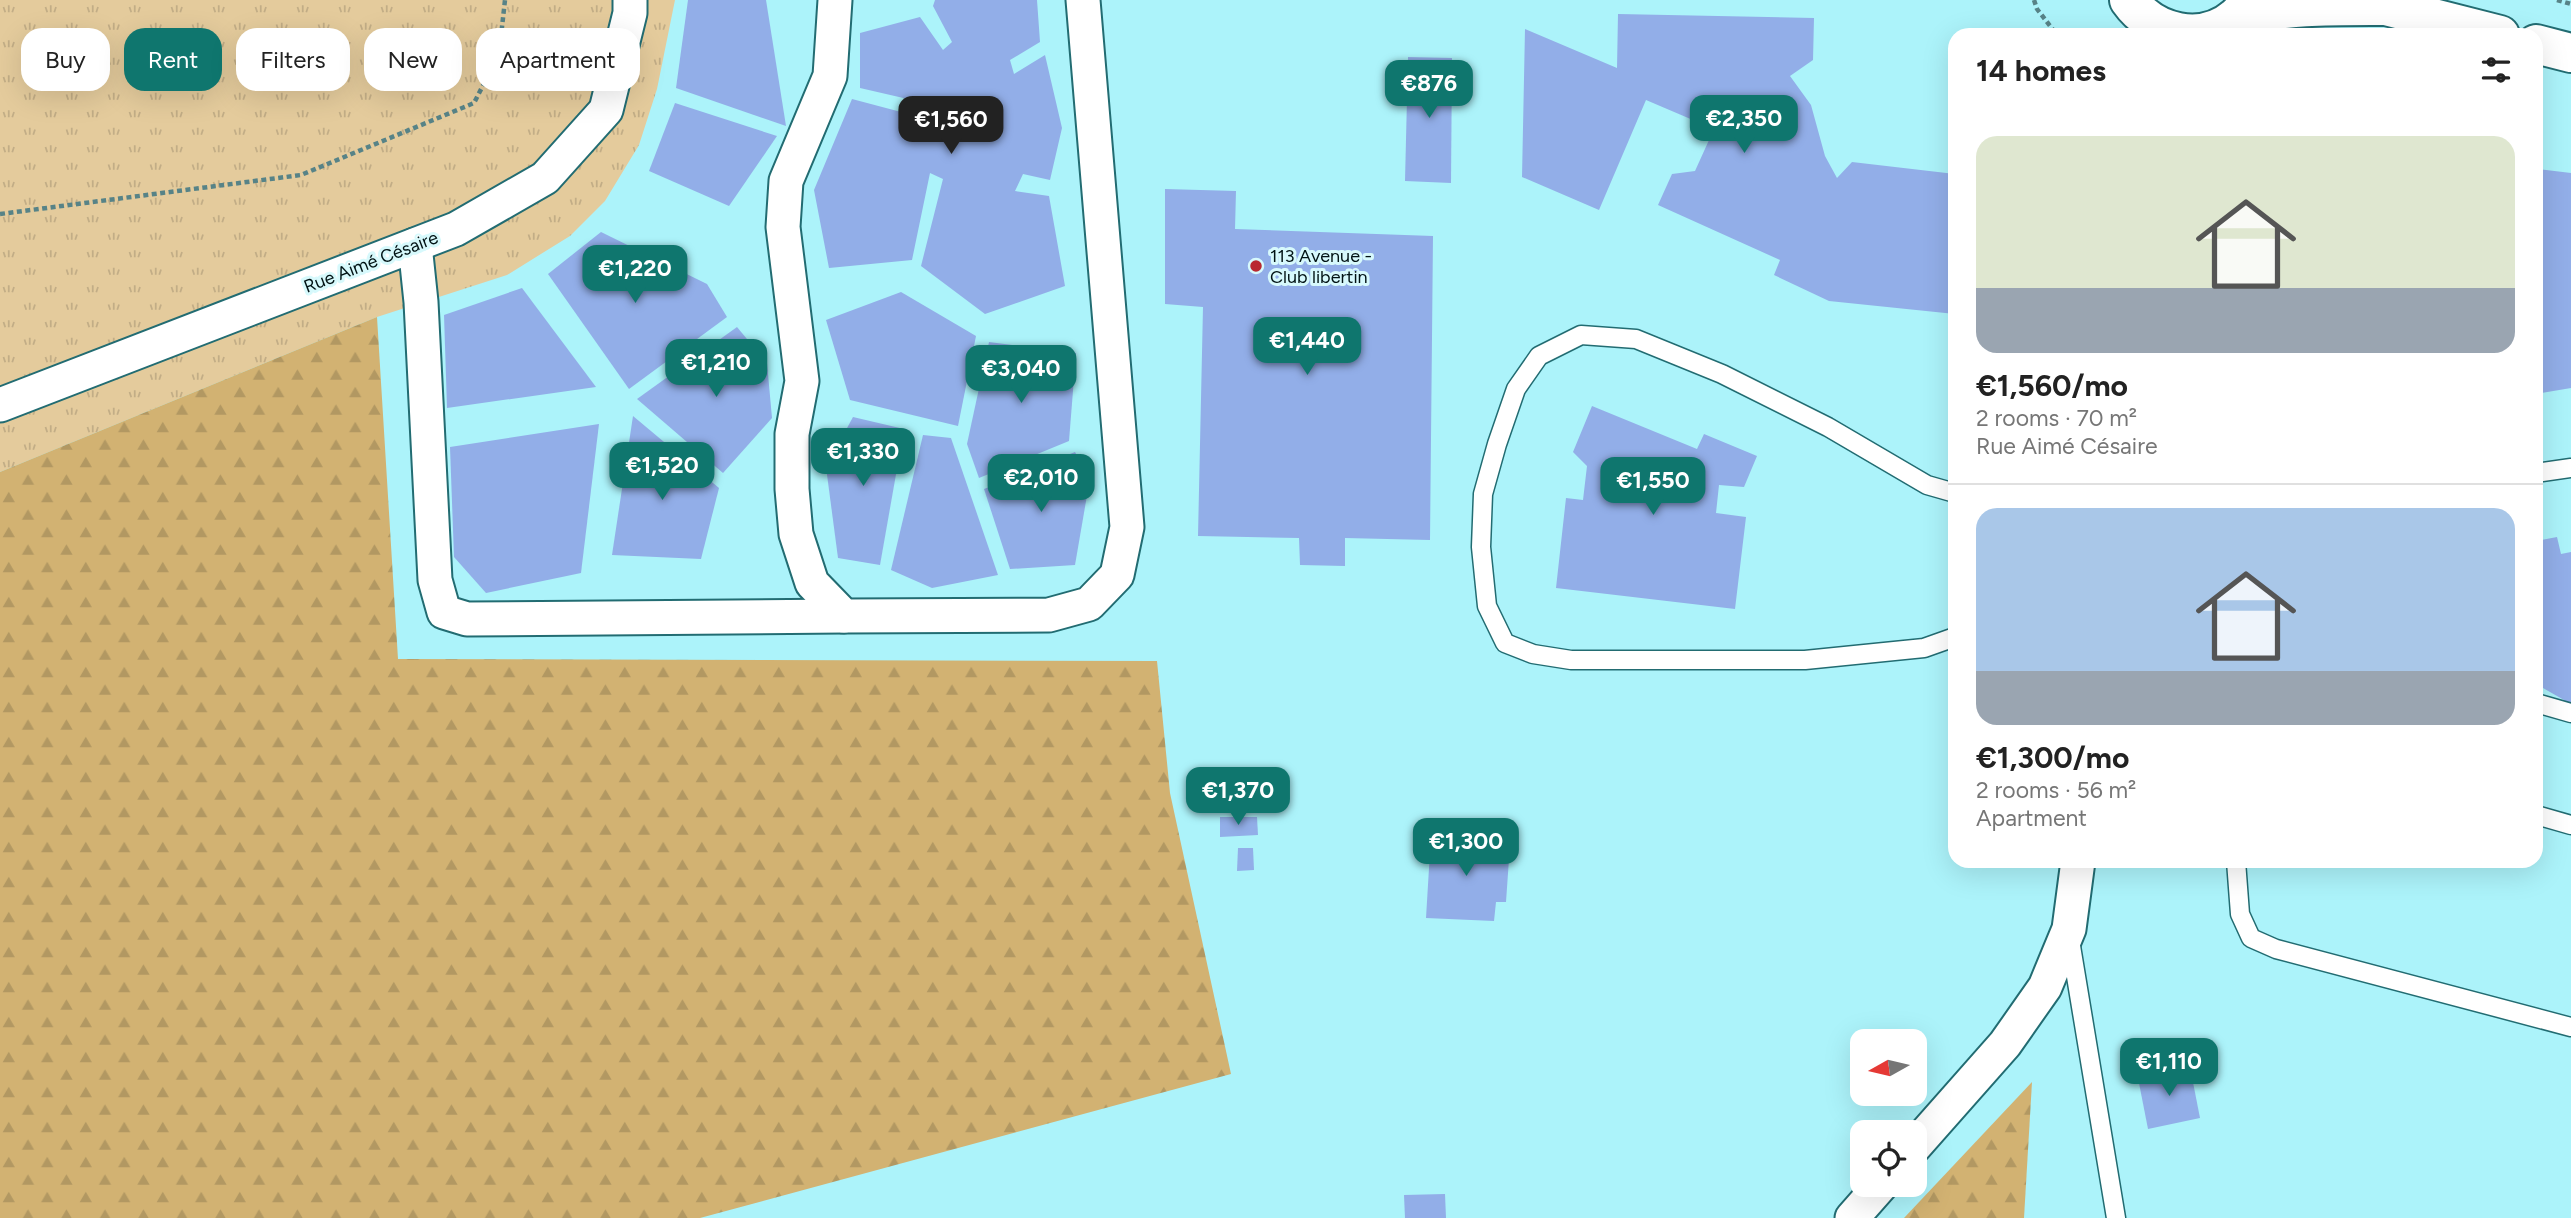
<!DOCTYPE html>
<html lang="en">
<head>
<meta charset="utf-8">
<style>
  body { margin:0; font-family:Figtree,sans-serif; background:#f2f2f2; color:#222; height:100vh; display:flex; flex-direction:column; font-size:26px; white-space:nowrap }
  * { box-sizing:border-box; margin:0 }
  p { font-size:23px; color:#767676 }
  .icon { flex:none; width:38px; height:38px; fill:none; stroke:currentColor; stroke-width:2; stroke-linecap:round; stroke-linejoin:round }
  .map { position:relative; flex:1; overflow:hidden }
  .drawer { position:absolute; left:1948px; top:28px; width:595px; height:840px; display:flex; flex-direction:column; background:#fff; border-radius:21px; box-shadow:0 7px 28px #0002 }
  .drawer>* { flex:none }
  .hud { position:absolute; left:21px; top:28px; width:665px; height:63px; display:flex; gap:14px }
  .needle { width:46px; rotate:262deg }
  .buttons { position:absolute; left:1850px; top:1029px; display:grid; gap:14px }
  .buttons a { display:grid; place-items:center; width:77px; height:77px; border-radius:14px; background:#fff; box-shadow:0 7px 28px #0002; font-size:35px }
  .price { position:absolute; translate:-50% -60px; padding:0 16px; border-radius:14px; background:#0f766e; color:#fff; font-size:23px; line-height:46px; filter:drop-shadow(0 2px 4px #0008) }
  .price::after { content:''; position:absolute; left:50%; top:42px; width:21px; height:16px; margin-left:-10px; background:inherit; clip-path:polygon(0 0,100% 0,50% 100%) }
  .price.current { background:#222; color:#fff }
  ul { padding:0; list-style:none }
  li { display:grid; align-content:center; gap:14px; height:371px; padding:0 28px }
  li+li { border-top:2px solid #e0e0e0 }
  li span { display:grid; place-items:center; height:217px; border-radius:21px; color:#555 }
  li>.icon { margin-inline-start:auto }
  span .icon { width:126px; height:126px; fill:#fffc; stroke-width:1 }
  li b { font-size:30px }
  h2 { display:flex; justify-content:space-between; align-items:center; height:84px; padding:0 28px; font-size:30px }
  .tag { padding:0 24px; border-radius:21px; background:#fff; box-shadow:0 7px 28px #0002; font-size:24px; line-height:63px }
  .tag.current { background:#0f766e; color:#fff }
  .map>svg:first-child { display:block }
  .grass { fill:url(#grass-tufts) }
  .forest { fill:url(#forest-firs) }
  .building { fill:#92aee8 }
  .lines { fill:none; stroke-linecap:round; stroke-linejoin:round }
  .service-casing { stroke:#226c72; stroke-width:21 }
  .minor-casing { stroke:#226c72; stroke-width:37 }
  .tertiary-casing { stroke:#226c72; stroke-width:42 }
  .path { stroke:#578387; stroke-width:4.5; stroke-dasharray:5 3.5; stroke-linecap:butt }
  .service { stroke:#fff; stroke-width:18 }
  .minor { stroke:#fff; stroke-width:33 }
  .tertiary { stroke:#fff; stroke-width:38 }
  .poi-dot { fill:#b92830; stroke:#d7f9fc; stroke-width:2.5 }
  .labels { text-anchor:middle; stroke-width:6; stroke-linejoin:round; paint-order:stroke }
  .poi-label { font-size:18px; fill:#011214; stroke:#d7f9fc; text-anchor:start }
  .street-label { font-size:18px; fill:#011214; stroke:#d7f9fc }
</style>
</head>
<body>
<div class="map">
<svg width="2571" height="1218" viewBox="0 0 2571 1218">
  <defs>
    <pattern id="grass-tufts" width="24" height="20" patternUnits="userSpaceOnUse" patternTransform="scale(1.75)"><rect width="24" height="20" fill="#e4cb9c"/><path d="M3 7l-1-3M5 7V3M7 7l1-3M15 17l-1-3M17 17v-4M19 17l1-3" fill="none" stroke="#c2ad86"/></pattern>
    <pattern id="forest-firs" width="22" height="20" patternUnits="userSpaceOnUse" patternTransform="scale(1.75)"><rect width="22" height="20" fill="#d2b272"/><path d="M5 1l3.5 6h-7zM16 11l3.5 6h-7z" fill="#b29862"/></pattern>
  </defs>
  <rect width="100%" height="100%" fill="#acf3fa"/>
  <!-- grass -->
  <polygon class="grass" points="0,0 675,0 657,89 639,145 605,201 570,236 507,275 377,317 0,472"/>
  <!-- forest -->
  <g class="forest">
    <polygon points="377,317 398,659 1157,661 1170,793 1231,1074 700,1218 0,1218 0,472"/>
    <polygon points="2032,1082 2024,1218 1904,1218"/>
  </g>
  <!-- building -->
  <g class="building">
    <polygon points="688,0 766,0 786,126 676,88"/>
    <polygon points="935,0 1037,0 1040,42 1010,60 1014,74 1045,55 1062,128 1050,180 1023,174 1015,191 1049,196 1065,286 985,314 921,266 943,179 930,173 912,260 829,268 814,190 852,99 935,121 938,106 860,88 860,33 920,17 943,50 952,42 933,6"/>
    <polygon points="1618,14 1814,18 1813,60 1790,76 1811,105 1825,156 1837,178 1852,162 1955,174 1955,314 1829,301 1774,275 1780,260 1658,205 1672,174 1695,171 1714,129 1646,100 1599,210 1522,177 1525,29 1617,68"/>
    <polygon points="1408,57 1452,58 1451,183 1405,181"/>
    <polygon points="675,103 777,136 729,206 649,171"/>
    <polygon points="2538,169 2571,173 2571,388 2536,394 2536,188"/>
    <polygon points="1165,189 1236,191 1235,229 1433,236 1430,540 1345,538 1345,566 1300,565 1299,538 1198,536 1203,307 1165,304"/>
    <polygon points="601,232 707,284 727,317 629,389 548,274"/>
    <polygon points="522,288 596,387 447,408 444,315"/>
    <polygon points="901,292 976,336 958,426 850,400 826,320"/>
    <polygon points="737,327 767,363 772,418 723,473 637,399"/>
    <polygon points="989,342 1076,353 1069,441 979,478 967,444"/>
    <polygon points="1592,406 1697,449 1704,434 1757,456 1744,487 1719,485 1716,513 1746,517 1735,609 1556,588 1566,498 1583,500 1587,466 1573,452"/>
    <polygon points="633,416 719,488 701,559 612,555"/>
    <polygon points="853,417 904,429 880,565 838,558 826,467"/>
    <polygon points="599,424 581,573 486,593 454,557 450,447"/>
    <polygon points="923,435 951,438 998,575 932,588 891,570"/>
    <polygon points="1075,452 1090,478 1075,565 1010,569 984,489"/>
    <polygon points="2557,537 2561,554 2571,552 2571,704 2543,688 2536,672 2536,541"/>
    <polygon points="1220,817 1257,817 1258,835 1220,837"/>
    <polygon points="1431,835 1498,839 1498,857 1509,859 1506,902 1496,902 1494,921 1426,918"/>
    <polygon points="1238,848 1253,848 1254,870 1237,871"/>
    <polygon points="2190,1067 2200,1118 2148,1129 2138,1078"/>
    <polygon points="1445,1194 1446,1218 1405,1218 1404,1195"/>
  </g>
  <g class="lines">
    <defs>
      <g id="service">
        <polyline points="2536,473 2571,468"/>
        <polyline points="1955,493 1927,485 1828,427 1722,374 1636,339 1581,335 1539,356 1516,389 1497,444 1483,494 1481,547 1487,606 1505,643 1533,654 1571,660 1805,660 1924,648 1955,637"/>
        <polyline points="2536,703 2571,713"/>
        <polyline points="2536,815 2571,825"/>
        <polyline points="2236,861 2240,914 2251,938 2276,949 2571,1027"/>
        <polyline points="2070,940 2116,1218"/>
      </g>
      <g id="minor">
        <polyline points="835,0 830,76 786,181 783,227 802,381 792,434 792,489 796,534 812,583 844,616 1049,615 1089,604 1117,575 1127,527 1083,0"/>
        <polyline points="415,245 421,302 435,580 444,612 467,619 844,616"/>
        <polyline points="0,405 456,229 545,178 606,110 630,13 630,0"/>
        <polyline points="1914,1147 2005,1044 2045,987 2069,929 2078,861"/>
        <polyline points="1852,1218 1881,1185"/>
      </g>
      <g id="tertiary">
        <path d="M2129,0C2153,34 2202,46 2236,17C2241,13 2246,5 2250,0"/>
        <polyline points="2373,0 2386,6 2500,35"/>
        <path d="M2236,17C2286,5 2335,6 2386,6"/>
        <polyline points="2536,44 2571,53"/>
      </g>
    </defs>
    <!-- service casing -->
    <use href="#service" class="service-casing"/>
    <!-- minor casing -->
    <use href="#minor" class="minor-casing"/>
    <!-- tertiary casing -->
    <use href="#tertiary" class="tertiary-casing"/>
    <!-- path -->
    <g class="path">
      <polyline points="2034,0 2037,9 2057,35"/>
      <polyline points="2557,0 2571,4"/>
      <polyline points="0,214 301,175 474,103 499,54 505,0"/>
    </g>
    <!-- service -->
    <use href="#service" class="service"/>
    <!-- minor -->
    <use href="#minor" class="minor"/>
    <!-- tertiary -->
    <use href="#tertiary" class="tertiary"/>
  </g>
  <!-- markers -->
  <circle class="poi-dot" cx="1256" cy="266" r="7"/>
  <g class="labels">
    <!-- poi labels -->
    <g class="poi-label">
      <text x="1270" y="262">113 Avenue -<tspan x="1270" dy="21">Club libertin</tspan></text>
    </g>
    <!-- street labels -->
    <g class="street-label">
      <text transform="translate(371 262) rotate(-21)" y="6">Rue Aimé Césaire</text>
    </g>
  </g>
</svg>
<div class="buttons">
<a><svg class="needle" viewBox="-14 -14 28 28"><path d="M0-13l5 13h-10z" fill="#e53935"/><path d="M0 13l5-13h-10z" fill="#767676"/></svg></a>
<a><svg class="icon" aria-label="locate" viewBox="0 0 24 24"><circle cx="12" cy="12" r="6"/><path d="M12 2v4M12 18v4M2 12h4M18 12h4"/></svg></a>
</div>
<b class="price" style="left:1429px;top:120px">€876</b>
<b class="price" style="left:1744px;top:155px">€2,350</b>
<b class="price current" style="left:951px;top:156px">€1,560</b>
<b class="price" style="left:635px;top:305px">€1,220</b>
<b class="price" style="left:1307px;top:377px">€1,440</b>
<b class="price" style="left:716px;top:399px">€1,210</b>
<b class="price" style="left:1021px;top:405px">€3,040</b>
<b class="price" style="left:863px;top:488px">€1,330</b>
<b class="price" style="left:662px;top:502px">€1,520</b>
<b class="price" style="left:1041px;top:514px">€2,010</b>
<b class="price" style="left:1653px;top:517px">€1,550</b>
<b class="price" style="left:1238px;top:827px">€1,370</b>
<b class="price" style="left:1466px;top:878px">€1,300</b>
<b class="price" style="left:2169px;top:1098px">€1,110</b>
<div class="hud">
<a class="tag">Buy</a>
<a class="tag current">Rent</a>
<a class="tag">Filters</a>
<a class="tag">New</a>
<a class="tag">Apartment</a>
</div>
<section class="drawer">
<h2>14 homes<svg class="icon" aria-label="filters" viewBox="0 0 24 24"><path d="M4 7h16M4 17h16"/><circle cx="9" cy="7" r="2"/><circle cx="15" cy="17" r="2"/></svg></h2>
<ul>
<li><span style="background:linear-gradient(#dfe7d0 70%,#9aa5b1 0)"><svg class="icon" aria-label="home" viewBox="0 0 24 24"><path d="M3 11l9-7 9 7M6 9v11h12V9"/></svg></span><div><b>€1,560/mo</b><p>2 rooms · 70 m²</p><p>Rue Aimé Césaire</p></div></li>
<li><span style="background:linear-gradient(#a9c7e8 75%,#9aa5b1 0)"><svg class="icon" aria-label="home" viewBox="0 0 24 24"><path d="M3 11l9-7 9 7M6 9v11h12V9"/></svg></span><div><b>€1,300/mo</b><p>2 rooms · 56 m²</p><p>Apartment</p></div></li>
</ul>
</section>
</div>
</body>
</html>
